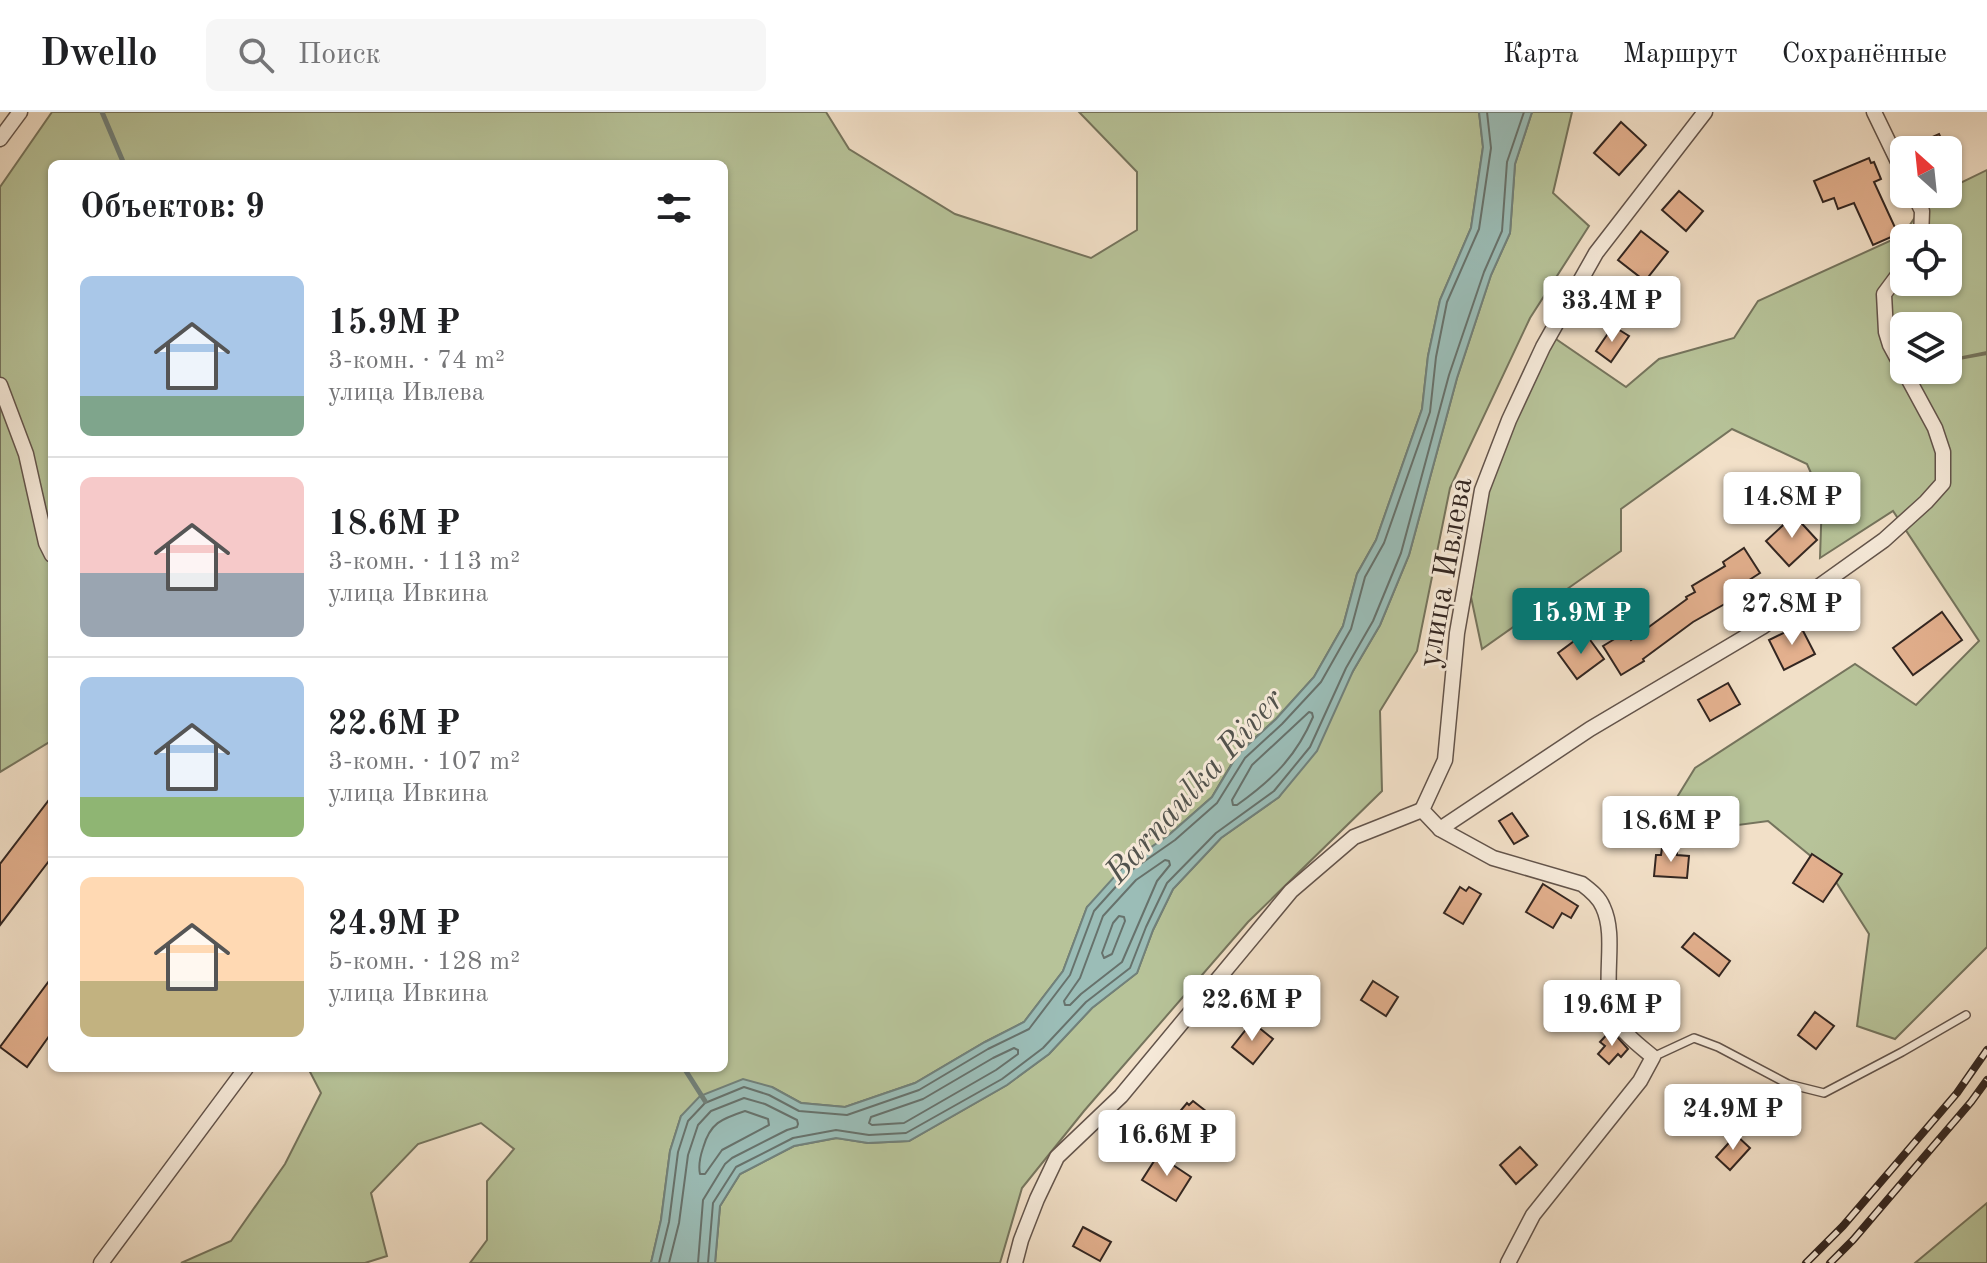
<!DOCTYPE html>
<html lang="ru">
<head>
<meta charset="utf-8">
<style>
  body { margin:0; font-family:"Old Standard TT",serif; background:#f6f6f6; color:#202124; height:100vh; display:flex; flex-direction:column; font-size:30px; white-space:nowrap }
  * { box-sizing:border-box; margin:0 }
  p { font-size:26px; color:#757577 }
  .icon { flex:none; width:44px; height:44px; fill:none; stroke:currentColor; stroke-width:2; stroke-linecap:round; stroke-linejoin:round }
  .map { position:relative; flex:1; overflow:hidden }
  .panel { position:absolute; left:48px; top:48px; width:680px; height:912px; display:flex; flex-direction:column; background:#fff; border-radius:12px; box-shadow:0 2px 6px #0004 }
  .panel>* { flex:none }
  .needle { width:52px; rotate:333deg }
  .tools { position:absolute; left:1890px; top:24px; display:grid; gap:16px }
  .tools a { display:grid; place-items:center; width:72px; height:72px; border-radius:12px; background:#fff; box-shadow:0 2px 6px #0004; font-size:40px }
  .price { position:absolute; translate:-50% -68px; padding:0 18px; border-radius:8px; background:#fff; color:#222; font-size:26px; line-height:52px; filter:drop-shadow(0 2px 4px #0008) }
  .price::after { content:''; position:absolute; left:50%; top:48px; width:24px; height:18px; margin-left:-12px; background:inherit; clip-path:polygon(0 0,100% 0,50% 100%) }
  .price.on { background:#0f766e; color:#fff }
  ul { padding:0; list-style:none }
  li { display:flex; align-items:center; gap:24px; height:200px; padding:0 32px }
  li+li { border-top:2px solid #e0e0e0 }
  li span { display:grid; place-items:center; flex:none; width:224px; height:160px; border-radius:12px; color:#555 }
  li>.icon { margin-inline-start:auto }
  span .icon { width:96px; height:96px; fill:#fffc; stroke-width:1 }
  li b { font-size:34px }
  h2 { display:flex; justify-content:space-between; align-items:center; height:96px; padding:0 32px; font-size:34px }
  header { display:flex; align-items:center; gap:48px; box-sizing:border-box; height:112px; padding:0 40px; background:#fff; border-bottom:2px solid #e0e0e0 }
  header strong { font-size:38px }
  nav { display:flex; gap:44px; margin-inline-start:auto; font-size:28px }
  .search { width:560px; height:72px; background:#f6f6f6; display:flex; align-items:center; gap:20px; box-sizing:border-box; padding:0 28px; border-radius:12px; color:#757577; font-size:30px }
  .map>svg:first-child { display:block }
  .green { fill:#b7c399; stroke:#75745d; stroke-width:2; fill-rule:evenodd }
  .water { fill:#9bbdb7; stroke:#71817b; stroke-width:2 }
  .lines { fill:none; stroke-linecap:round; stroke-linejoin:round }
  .shore { stroke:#67726c; stroke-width:2 }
  .stream { stroke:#71817b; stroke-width:5 }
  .building { fill:#e3b08e; stroke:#332621; stroke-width:2 }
  .service-casing { stroke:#63544b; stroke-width:10 }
  .minor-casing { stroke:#63544b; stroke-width:17 }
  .service { stroke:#f7ebdb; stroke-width:7 }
  .minor { stroke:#f7ebdb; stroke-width:14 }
  .rail-casing { stroke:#332621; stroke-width:8 }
  .rail { stroke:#f7ebdb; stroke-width:5; stroke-dasharray:15; stroke-linecap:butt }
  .labels { text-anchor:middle; stroke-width:6; stroke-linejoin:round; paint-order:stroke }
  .street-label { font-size:32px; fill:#332621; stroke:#f7ebdb }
  .water-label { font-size:34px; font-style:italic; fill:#52534e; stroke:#f7ebdb }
</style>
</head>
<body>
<header>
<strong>Dwello</strong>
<div class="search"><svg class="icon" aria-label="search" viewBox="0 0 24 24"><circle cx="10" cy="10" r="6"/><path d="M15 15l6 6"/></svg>Поиск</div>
<nav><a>Карта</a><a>Маршрут</a><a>Сохранённые</a></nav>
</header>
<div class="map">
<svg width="1987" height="1151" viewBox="0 0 1987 1151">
  <rect width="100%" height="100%" fill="#f2e0c8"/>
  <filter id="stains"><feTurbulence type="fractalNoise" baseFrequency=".0025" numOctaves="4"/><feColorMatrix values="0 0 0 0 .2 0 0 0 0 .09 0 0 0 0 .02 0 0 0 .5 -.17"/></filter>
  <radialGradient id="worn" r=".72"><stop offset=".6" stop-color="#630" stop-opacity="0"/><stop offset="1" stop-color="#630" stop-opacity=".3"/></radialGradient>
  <!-- green -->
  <g class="green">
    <polygon points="52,0 826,0 849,37 955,102 1091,146 1137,118 1137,60 1079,0 1479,0 1483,35 1471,116 1440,188 1428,244 1422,297 1376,428 1357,462 1343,514 1314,565 1276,607 1238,641 1212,685 1087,795 1063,859 1024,910 985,930 915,971 845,995 801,991 772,975 681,1004 670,1039 661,1108 651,1151 470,1151 487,1128 487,1069 514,1037 481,1011 418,1032 371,1081 387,1144 365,1151 181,1151 231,1129 285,1052 321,981 308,956 724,956 724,52 52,52 52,633 48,631 0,660 0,75"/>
    <polygon points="1532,0 1572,0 1553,81 1589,114 1530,206 1450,376 1417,539 1380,599 1382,679 1248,810 1084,999 1022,1076 1000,1151 715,1151 720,1094 740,1062 794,1034 837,1026 868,1031 909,1029 1007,973 1049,942 1092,896 1137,861 1153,818 1173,777 1221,726 1279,685 1380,513 1409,443 1457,266 1491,163 1510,121 1515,52"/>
    <path d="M1987,58V240L1948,248V214H1904V258H1948V249L1987,242V835L1895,927L1857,914L1869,822L1829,759L1768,709L1670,722L1663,708L1695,656L1855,552L1916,593L1979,529L1893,399L1820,446L1822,386L1807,352L1732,317L1621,397V439L1482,537L1471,485L1486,364L1550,223L1626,275L1659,247L1734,226L1758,189L1903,123L1928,86L1937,82H1948V77ZM1904,126H1948V170H1904Z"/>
    <polygon points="1987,1091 1987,1151 1915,1151"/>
  </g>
  <!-- water -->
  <polygon class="water" points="1479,0 1532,0 1515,52 1510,121 1491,163 1457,266 1409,443 1380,513 1353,559 1317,639 1279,685 1221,726 1173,777 1153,818 1137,861 1092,896 1049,942 1007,973 909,1029 868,1031 836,1026 794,1034 740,1062 720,1094 715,1151 651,1151 661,1108 670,1039 681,1004 700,984 743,967 772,975 801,991 845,995 915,971 985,930 1024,910 1063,859 1087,795 1124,754 1170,722 1212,685 1238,642 1276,607 1314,565 1343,514 1357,462 1376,428 1422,297 1428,244 1440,188 1471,116 1483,35"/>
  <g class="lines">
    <!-- shore -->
    <g class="shore">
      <path d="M1309,600L1312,601L1313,605C1296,645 1272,668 1237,693H1233L1232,688L1252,653Z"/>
      <polygon points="1165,748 1169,749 1170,753 1157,769 1122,850 1081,882 1070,893 1065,893 1064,889 1080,866 1103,804 1136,768"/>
      <polygon points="1119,804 1124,805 1125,809 1112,842 1104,846 1102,841 1113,811"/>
      <polygon points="1014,936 1018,938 1018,942 996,958 904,1011 872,1013 869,1011 871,1005 923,987 993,946"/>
      <path d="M745,999L768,1007L769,1013L722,1038L705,1062H700C698,1053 700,1045 703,1036C710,1011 721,1007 745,999Z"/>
      <polyline points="659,1151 669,1110 678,1040 688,1009 705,991 744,975 769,983 799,999 847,1003 919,978 988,937 1029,917 1070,863 1094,799 1129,760 1175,728 1217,691 1245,646 1282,612 1321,570 1351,517 1365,465 1384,431 1430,300 1436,245 1447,190 1479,117 1491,36 1487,0"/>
      <polyline points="669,1151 679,1111 688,1043 698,1013 711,999 744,986 765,992 797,1008 798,1012 797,1015 787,1018 732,1046 725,1052 703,1088 698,1151"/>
      <polyline points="708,1151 713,1091 736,1055 793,1026 836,1018 869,1023 906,1021 1002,967 1043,936 1086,890 1130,856 1146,815 1167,771 1216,721 1274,679 1310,635 1346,556 1373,509 1401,441 1449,263 1484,160 1502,119 1507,50 1524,0"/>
    </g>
    <!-- stream -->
    <g class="stream">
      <polyline points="102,0 124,52"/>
      <polyline points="684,956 705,989"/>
    </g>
  </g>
  <!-- building -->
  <g class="building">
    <polygon points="1621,10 1646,33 1619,63 1594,41"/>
    <polygon points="1939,22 1946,38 1903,38"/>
    <polygon points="1869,46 1871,51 1874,50 1881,67 1874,70 1898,122 1873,133 1854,91 1838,97 1834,86 1823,90 1814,69"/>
    <polygon points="1679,79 1703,99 1686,119 1662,98"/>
    <polygon points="1641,119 1668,140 1645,169 1618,148"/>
    <polygon points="1613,214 1629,224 1611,250 1596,239"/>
    <polygon points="1794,403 1817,428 1789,454 1766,429"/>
    <polygon points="1744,436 1760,461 1726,483 1730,489 1693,510 1643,547 1644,549 1621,563 1603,534 1626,520 1631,528 1687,487 1686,485 1695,480 1692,474 1725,454 1723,450"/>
    <polygon points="1942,500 1962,528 1913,563 1893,536"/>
    <polygon points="1800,513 1815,542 1784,558 1769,528"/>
    <polygon points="1585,521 1604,547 1577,567 1558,541"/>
    <polygon points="1728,571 1740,592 1710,609 1698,588"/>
    <polygon points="52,684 52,745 0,813 0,752"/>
    <polygon points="1653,689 1661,707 1638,717 1630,699"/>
    <polygon points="1512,701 1528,724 1514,732 1499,709"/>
    <polygon points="1662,736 1677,736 1677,743 1689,744 1687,766 1654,764 1656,743 1661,743"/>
    <polygon points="1812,742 1842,762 1823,790 1793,771"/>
    <polygon points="1543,772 1578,794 1571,806 1562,801 1553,816 1526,800"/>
    <polygon points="1460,775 1466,779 1469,775 1481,782 1463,812 1444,801"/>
    <polygon points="1694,821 1730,849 1719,864 1682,835"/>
    <polygon points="52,865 52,920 27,955 0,935"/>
    <polygon points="1373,869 1398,885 1386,904 1361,888"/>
    <polygon points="1815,900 1834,914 1816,937 1798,923"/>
    <polygon points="1252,910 1273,927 1253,952 1232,935"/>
    <polygon points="1611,918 1628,937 1621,945 1618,942 1609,952 1598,942 1605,934 1600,930"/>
    <polygon points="1193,989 1216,1007 1194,1036 1165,1015 1175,1001 1177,1003 1187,991 1189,993"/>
    <polygon points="1736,1023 1750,1036 1730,1058 1716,1045"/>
    <polygon points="1520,1035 1537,1053 1516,1072 1500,1053"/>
    <polygon points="1158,1043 1191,1065 1176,1089 1142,1068"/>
    <polygon points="1083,1115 1111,1130 1100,1149 1073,1134"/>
  </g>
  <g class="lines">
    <defs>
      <polyline id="service" points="1653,945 1694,926 1718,935 1788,972 1824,981 1902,940 1966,903"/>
      <g id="minor">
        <polyline points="1874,0 1904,62"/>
        <polyline points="0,27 20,0"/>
        <polyline points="1914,82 1922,99 1921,126"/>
        <polyline points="0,273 26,342 46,431 52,443"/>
        <polyline points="1422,698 1445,648 1457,521 1482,378 1509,308 1543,235 1596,141 1705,0"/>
        <path d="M1422,698L1440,717L1493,746L1582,772C1590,778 1599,785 1603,795C1618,827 1600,872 1615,905C1622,921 1640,934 1653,945L1640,969L1533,1103L1508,1151"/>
        <polyline points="1440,717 1590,617 1762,515 1884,428 1926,390 1943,371 1943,340 1935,316 1890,233 1886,220 1884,182 1904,155"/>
        <polyline points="101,1151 246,956"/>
        <polyline points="1015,1151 1021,1128 1037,1087 1057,1045 1121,984 1291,779 1354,725 1422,698"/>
      </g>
    </defs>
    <!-- service casing -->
    <use href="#service" class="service-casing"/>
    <!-- minor casing -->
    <use href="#minor" class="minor-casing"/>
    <!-- service -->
    <use href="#service" class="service"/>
    <!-- minor -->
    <use href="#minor" class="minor"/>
    <defs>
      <g id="rail">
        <polyline points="1806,1151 1843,1114 1957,981 1987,938"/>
        <polyline points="1830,1151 1853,1128 1971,990 1987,968"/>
      </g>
    </defs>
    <!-- rail casing -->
    <use href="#rail" class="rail-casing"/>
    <!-- rail -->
    <use href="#rail" class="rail"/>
  </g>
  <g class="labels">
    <!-- street labels -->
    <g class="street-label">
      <text transform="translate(1444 460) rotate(-80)" y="11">улица Ивлева</text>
    </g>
    <!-- water labels -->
    <g class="water-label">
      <text transform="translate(1193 673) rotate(-48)" y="12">Barnaulka River</text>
    </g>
  </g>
  <rect width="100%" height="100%" filter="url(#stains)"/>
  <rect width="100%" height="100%" fill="url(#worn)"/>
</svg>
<div class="tools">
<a><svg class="needle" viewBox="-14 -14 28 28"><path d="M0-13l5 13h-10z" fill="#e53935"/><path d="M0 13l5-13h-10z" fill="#757577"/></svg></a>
<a><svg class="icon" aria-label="locate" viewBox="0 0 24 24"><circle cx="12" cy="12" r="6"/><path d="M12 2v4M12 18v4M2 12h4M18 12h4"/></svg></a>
<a><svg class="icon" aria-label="layers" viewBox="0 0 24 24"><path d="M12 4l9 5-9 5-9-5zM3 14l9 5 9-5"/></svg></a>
</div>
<b class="price" style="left:1612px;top:232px">33.4M ₽</b>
<b class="price" style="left:1792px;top:428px">14.8M ₽</b>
<b class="price" style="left:1792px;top:535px">27.8M ₽</b>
<b class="price on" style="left:1581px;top:544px">15.9M ₽</b>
<b class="price" style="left:1671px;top:752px">18.6M ₽</b>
<b class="price" style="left:1252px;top:931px">22.6M ₽</b>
<b class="price" style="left:1612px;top:936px">19.6M ₽</b>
<b class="price" style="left:1733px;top:1040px">24.9M ₽</b>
<b class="price" style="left:1167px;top:1066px">16.6M ₽</b>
<section class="panel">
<h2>Объектов: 9<svg class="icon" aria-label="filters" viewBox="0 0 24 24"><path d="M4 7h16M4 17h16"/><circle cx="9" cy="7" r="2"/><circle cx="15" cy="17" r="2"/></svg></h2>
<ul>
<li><span style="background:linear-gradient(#a9c7e8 75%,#7fa58c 0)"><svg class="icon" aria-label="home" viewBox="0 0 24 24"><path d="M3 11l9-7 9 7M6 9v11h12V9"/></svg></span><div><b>15.9M ₽</b><p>3-комн. · 74 m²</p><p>улица Ивлева</p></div></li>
<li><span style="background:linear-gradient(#f6c9c9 60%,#9aa5b1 0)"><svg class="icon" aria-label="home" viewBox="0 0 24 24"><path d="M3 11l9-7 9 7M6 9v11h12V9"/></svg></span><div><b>18.6M ₽</b><p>3-комн. · 113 m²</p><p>улица Ивкина</p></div></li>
<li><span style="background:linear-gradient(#a9c7e8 75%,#8fb573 0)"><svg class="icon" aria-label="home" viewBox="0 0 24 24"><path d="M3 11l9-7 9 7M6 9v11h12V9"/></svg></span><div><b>22.6M ₽</b><p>3-комн. · 107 m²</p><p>улица Ивкина</p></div></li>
<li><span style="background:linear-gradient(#ffd9b3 65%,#c2b280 0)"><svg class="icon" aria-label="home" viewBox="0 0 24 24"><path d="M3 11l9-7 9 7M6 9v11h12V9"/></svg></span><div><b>24.9M ₽</b><p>5-комн. · 128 m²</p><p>улица Ивкина</p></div></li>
</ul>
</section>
</div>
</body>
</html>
